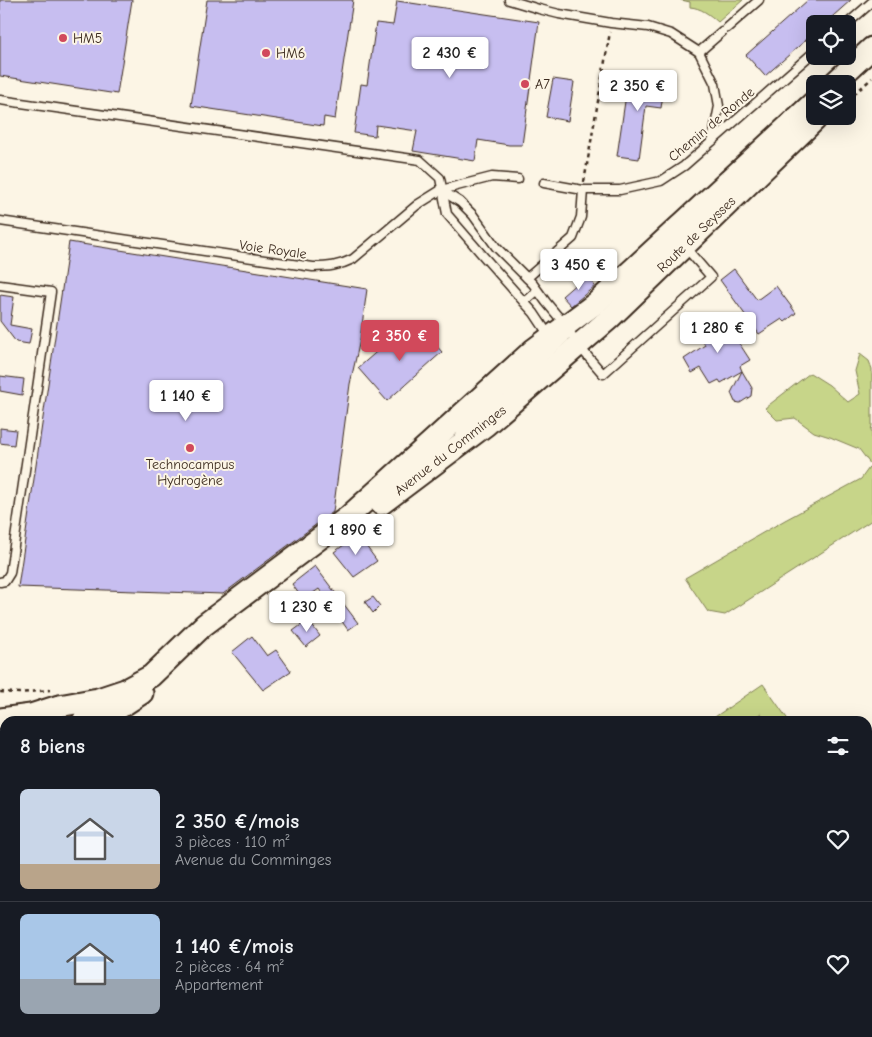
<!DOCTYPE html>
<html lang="fr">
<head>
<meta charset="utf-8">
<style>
  body { margin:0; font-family:"Comic Neue",sans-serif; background:#242831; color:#f1f3f6; height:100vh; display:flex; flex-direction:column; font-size:19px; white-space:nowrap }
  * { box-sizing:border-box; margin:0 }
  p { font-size:16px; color:#9ea1a6 }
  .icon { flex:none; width:28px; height:28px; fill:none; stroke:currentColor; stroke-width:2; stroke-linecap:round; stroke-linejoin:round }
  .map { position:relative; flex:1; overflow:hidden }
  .drawer { position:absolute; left:0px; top:716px; width:872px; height:321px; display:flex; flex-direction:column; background:#171b24; border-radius:15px 15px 0 0; box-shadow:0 5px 20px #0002 }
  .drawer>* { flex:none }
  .controls { position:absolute; left:806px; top:15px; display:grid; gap:10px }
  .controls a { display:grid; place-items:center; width:50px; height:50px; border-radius:8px; background:#171b24; box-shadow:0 5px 20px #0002; font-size:25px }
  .price { position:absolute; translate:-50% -42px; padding:0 11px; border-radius:5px; background:#fff; color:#222; font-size:16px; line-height:32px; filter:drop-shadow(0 1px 2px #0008) }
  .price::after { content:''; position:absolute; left:50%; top:30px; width:15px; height:11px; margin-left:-8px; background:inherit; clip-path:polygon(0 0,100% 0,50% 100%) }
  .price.selected { background:#d1495b; color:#fff }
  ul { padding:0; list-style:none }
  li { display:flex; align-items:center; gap:15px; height:125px; padding:0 20px }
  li+li { border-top:1px solid #363941 }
  li span { display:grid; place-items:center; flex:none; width:140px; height:100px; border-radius:8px; color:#555 }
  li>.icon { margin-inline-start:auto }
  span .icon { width:60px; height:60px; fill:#fffc; stroke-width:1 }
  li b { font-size:21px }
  h2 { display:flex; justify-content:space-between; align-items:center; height:60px; padding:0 20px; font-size:21px }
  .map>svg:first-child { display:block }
  .green { fill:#c7d589; stroke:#818054 }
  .water { fill:#94c2ee; stroke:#70859b }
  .building { fill:#c7bef0; stroke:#3b2a1e }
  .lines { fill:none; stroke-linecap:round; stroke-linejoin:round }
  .lane-casing { stroke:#3b2a1e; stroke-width:11 }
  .secondary-casing { stroke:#3b2a1e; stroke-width:25 }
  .path { stroke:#3b2a1e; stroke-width:2.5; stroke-dasharray:4 4; stroke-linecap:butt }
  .lane { stroke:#fcf5e5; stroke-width:8 }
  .secondary { stroke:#fcf5e5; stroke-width:21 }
  .poi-dot { fill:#d1495b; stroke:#fcf5e5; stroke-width:2 }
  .labels { text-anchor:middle; stroke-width:4; stroke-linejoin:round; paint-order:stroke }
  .poi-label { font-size:14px; fill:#3b2a1e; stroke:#fcf5e5; text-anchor:start }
  .street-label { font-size:14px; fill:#3b2a1e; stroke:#fcf5e5 }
</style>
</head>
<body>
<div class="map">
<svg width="872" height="1037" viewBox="0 0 872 1037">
  <rect width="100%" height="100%" fill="#fcf5e5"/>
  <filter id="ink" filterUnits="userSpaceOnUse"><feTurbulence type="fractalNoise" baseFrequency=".02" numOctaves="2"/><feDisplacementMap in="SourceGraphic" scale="10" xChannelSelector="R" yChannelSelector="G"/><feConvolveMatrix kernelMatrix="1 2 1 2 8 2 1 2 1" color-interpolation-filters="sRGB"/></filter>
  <g filter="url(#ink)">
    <!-- green -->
    <g class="green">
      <path d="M681,0H743L718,22C709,14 701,8 690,7V2Z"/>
      <polygon points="860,354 869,361 872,369 872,426 871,430 872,432 872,520 725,615 708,612 685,578 785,520 861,479 871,465 859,449 830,437 814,432 795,418 777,420 765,408 810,373 829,385 848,402 860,394 855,371"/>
      <polygon points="763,684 789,721 766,721 761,713 749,721 709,721"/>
      <polygon points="868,830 872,835 872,883 868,876"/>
    </g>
    <!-- water -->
    <polygon class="water" points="868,876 872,883 872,1037 772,1037 768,1033 868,1032"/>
    <!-- building -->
    <g class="building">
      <polygon points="0,0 132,0 117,94 0,76"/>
      <polygon points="207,0 353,0 335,119 324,117 323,126 191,106"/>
      <polygon points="808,0 851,0 824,24 815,24 815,32 765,76 746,55"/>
      <polygon points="397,1 539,22 522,145 509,145 478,140 475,161 413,151 417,131 376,125 375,136 354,133 361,84 367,85 376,23 393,25"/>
      <polygon points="629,74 665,80 661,108 646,106 639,159 617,156"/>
      <polygon points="553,79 574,82 568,121 546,117"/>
      <polygon points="69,242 367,289 360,340 350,384 333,512 223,594 18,587"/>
      <polygon points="734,269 757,300 776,286 796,313 785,322 782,319 759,334 720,280"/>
      <polygon points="586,275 595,286 571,306 562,296"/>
      <polygon points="0,295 14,297 10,325 32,329 29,344 16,342 0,321"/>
      <polygon points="717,319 725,333 730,329 750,360 740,366 742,371 721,383 719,380 711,384 701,368 692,373 684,359 705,345 697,331"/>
      <polygon points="420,327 442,352 387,401 358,368 390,340 392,343 407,331 410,335"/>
      <polygon points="742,371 752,388 751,396 740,403 735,402 731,393"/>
      <polygon points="0,376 24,379 22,395 0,391"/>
      <polygon points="0,428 16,430 14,445 0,443"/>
      <polygon points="358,535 377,561 354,577 334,552"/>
      <polygon points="315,566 358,623 348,630 319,589 303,600 292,584"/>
      <polygon points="373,597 380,606 373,613 365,602"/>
      <polygon points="308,620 320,636 306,647 293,631"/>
      <polygon points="252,636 267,656 276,650 291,671 263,690 232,652"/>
    </g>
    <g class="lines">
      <defs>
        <g id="lane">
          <polyline points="509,0 539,9 559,14 611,23 648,27 671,34 699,52 715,84 719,106 712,141"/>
          <polyline points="847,24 872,2"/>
          <polyline points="727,28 759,0"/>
          <polyline points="699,52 722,32"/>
          <polyline points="0,100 420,160 440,178 447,214 485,258 524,302 537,291"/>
          <polyline points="544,183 583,190 620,190 661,181 684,166 815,51"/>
          <polyline points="441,190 460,202 473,215 496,247 533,284 546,302 566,326 578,345 603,374 711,277 686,248"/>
          <path d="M0,221L313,267C328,267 339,266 353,259L417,205L441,190L492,177L518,179"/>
          <polyline points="527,278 573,238 581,217 583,190"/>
          <polyline points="0,285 51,292 10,573 5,581 0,582"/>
          <polyline points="524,302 534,313 550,337"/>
          <polyline points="460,432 565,338"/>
        </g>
        <g id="secondary">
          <polyline points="833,84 872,48"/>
          <polyline points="381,504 486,425 610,318 815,120"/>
          <polyline points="1,719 31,715 59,706 98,699 125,690 151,676 204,625 348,517 533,350 596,303 815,101"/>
          <polyline points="83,721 119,708 142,693"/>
          <polyline points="0,793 5,787"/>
        </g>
      </defs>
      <!-- lane casing -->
      <use href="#lane" class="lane-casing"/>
      <!-- secondary casing -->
      <use href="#secondary" class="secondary-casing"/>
      <!-- path -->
      <g class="path">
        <polyline points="848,100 872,78"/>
        <polyline points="584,182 610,32"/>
        <polyline points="0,692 19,693 50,690"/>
      </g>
      <!-- lane -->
      <use href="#lane" class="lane"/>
      <!-- secondary -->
      <use href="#secondary" class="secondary"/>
    </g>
  </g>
  <!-- markers -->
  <g class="poi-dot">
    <circle cx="63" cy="38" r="5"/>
    <circle cx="266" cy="53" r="5"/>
    <circle cx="525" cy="84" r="5"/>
    <circle cx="190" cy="448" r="5"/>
  </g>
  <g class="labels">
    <!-- poi labels -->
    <g class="poi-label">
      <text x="73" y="43">HM5</text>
      <text x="276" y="58">HM6</text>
      <text x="535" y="89">A7</text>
      <text x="190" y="469" text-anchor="middle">Technocampus<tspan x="190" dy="16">Hydrogène</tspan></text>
    </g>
    <!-- street labels -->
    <g class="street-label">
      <text transform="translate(711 124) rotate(-40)" y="5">Chemin de Ronde</text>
      <text transform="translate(696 234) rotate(-44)" y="5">Route de Seysses</text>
      <text transform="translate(273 249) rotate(8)" y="5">Voie Royale</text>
      <text transform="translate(450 450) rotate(-38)" y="5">Avenue du Comminges</text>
    </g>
  </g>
</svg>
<div class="controls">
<a><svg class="icon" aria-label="locate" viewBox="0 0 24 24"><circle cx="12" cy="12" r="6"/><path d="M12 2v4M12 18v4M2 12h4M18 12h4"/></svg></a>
<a><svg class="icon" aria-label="layers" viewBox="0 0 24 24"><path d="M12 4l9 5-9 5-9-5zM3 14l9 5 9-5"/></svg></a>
</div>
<b class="price" style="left:450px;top:79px">2 430 €</b>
<b class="price" style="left:638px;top:112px">2 350 €</b>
<b class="price" style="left:579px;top:291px">3 450 €</b>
<b class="price" style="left:718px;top:354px">1 280 €</b>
<b class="price selected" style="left:400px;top:362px">2 350 €</b>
<b class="price" style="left:186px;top:422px">1 140 €</b>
<b class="price" style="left:356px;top:556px">1 890 €</b>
<b class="price" style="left:307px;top:633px">1 230 €</b>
<section class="drawer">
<h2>8 biens<svg class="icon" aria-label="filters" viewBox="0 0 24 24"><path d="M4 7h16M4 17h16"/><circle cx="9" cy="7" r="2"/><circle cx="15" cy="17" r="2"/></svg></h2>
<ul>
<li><span style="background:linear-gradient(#c9d6e8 75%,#b9a48a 0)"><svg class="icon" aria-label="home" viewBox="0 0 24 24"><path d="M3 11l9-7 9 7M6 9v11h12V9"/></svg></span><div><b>2 350 €/mois</b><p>3 pièces · 110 m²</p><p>Avenue du Comminges</p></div><svg class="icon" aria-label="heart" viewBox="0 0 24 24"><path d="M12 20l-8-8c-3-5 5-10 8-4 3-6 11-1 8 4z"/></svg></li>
<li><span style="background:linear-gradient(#a9c7e8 65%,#9aa5b1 0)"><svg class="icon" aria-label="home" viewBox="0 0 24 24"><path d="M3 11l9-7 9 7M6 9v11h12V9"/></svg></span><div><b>1 140 €/mois</b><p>2 pièces · 64 m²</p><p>Appartement</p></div><svg class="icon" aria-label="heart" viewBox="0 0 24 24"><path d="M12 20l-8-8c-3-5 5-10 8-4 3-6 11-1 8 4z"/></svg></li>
</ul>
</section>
</div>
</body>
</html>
